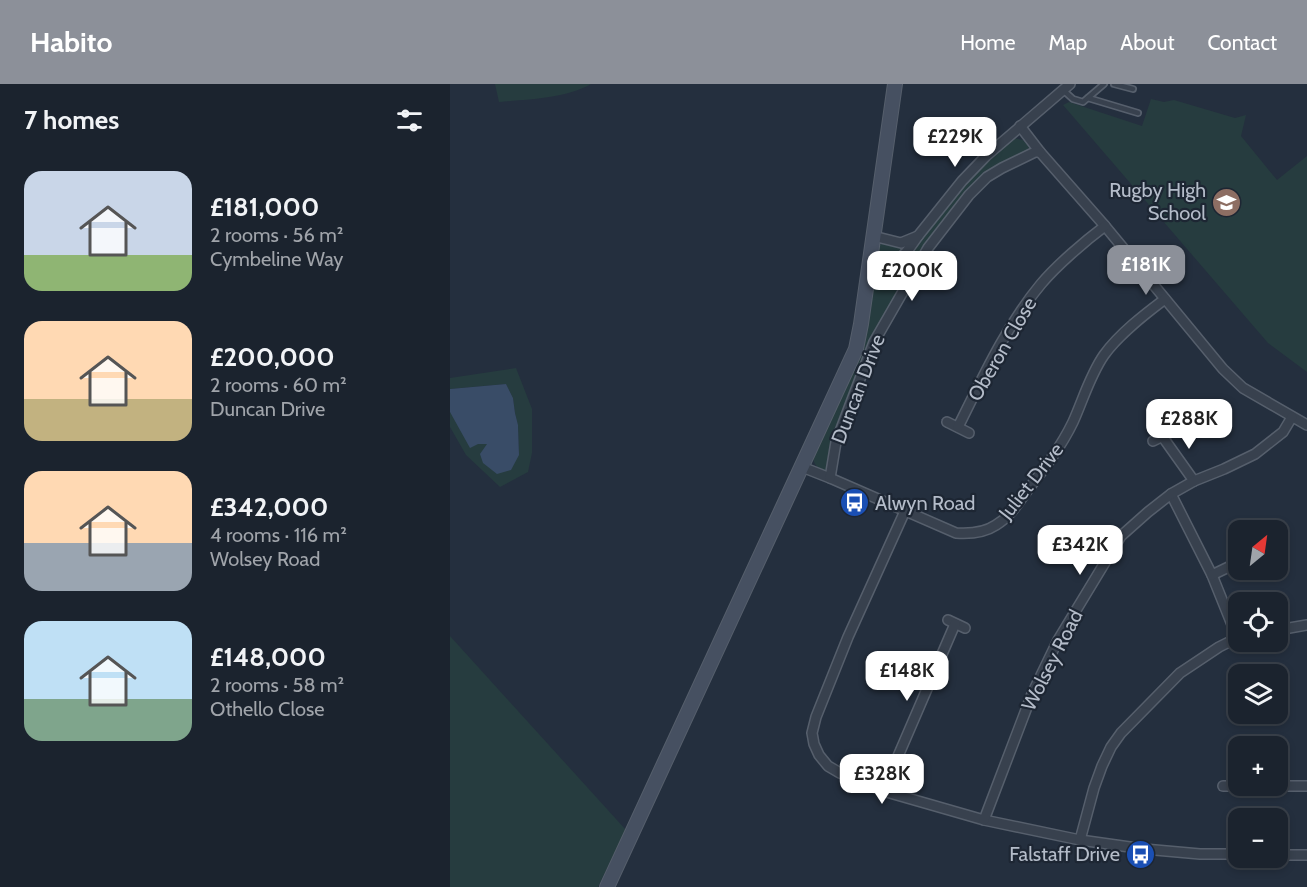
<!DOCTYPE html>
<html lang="en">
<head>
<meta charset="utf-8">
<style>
  body { margin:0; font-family:Cabin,sans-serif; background:#282f3a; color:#f1f3f6; height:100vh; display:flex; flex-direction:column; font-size:22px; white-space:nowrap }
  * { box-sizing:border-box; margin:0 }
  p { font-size:20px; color:#a0a4aa }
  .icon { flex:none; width:33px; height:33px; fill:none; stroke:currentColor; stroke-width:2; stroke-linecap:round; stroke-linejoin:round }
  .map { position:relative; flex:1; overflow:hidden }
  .sheet { display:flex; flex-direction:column; background:#1b232e; width:450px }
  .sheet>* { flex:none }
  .needle { width:39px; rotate:29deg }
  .controls { position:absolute; left:778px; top:436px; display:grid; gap:12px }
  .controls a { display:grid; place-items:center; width:60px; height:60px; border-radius:12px; background:#1b232e; box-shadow:0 3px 9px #0003,0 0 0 2px #39404a; font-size:30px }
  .price { position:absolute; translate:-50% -51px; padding:0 14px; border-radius:12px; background:#fff; color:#222; font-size:20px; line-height:39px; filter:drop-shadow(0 2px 3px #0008) }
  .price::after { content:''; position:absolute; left:50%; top:36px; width:18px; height:14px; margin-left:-9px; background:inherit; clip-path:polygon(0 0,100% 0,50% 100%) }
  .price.on { background:#8c9099; color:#fff }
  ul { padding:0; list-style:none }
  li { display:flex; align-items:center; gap:18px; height:150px; padding:0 24px }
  li span { display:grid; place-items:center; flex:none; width:168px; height:120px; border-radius:18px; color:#555 }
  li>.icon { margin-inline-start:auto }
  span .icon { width:72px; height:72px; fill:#fffc; stroke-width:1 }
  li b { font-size:26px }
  h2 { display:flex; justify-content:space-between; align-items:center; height:72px; padding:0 24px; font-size:26px }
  header { display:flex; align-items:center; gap:36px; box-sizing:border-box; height:84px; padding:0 30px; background:#8c9099; color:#fff }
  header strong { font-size:28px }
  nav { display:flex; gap:33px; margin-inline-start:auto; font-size:21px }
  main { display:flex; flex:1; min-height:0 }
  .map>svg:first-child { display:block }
  .green { fill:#263c3f }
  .water { fill:#394c67 }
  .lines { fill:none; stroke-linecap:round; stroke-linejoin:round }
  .lane-casing { stroke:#565f6c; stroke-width:8 }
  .street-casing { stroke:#565f6c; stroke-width:12 }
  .secondary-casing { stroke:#565f6c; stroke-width:16 }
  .lane { stroke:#38414e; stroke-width:4.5 }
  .street { stroke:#38414e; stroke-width:9 }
  .secondary { stroke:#465061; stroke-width:14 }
  .labels { text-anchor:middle; stroke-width:4.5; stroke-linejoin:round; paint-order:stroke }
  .poi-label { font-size:20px; fill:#b4bcc9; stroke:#1d2633; text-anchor:end }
  .street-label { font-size:20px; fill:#b4bcc9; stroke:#1d2633 }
</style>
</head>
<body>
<header>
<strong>Habito</strong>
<nav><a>Home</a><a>Map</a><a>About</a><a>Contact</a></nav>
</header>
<main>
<section class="sheet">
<h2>7 homes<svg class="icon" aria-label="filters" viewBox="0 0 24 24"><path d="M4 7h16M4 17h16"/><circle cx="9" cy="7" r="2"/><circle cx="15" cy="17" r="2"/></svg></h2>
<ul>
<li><span style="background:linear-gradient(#c9d6e8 70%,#8fb573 0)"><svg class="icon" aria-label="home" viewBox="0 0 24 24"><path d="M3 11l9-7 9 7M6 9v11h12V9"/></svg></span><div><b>£181,000</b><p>2 rooms · 56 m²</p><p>Cymbeline Way</p></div></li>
<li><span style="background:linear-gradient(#ffd9b3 65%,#c2b280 0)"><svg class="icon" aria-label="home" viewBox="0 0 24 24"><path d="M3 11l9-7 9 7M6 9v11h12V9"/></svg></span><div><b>£200,000</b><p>2 rooms · 60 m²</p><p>Duncan Drive</p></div></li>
<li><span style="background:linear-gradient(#ffd9b3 60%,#9aa5b1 0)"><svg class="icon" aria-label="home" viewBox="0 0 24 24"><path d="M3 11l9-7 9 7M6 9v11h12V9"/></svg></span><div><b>£342,000</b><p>4 rooms · 116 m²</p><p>Wolsey Road</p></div></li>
<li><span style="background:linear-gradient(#bfe0f5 65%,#7fa58c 0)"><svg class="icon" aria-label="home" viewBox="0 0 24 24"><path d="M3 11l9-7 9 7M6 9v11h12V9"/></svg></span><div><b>£148,000</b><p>2 rooms · 58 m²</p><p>Othello Close</p></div></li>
</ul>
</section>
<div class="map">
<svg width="857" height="803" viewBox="0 0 857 803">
  <rect width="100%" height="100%" fill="#242f3e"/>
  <!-- green -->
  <g class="green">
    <path d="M45,0H141C114,15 79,15 49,18Z"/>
    <polygon points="701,15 714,18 724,16 785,34 796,31 791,52 827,96 857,72 857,288 818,259 613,21 619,18 692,42"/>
    <path d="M563,54L573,56L579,63L576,69L545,83L470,169L428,241L406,291L382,353L378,385L373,387C365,382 363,379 363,369L419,232L426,188C434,181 446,181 455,174L523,91Z"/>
    <polygon points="433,159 452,162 453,165 447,172 430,174 426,171 427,163"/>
    <polygon points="66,284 82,325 82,369 78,388 50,403 16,371 0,343 0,328 28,360 37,360 69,371 68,342 65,329 63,314 56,300 0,305 0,294"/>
    <polygon points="0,552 176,746 148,803 0,803"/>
  </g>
  <!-- water -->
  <polygon class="water" points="56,300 63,314 65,329 68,341 69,371 61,386 47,390 33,379 30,370 37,360 28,360 20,364 0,328 0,305"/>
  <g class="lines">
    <defs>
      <g id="lane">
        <polyline points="664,0 683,5"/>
        <polyline points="613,6 623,15 633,18 654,0"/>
        <polyline points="638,14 688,29"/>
      </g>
      <g id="street">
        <polyline points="570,42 590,68 655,142 773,285 793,304 857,341"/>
        <polyline points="468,152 512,97 536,72 620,0"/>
        <path d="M419,177C450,180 451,176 468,152L451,159L423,152"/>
        <polyline points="497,338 519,349"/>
        <path d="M508,343C532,295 556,242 591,200C607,181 635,157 655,142"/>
        <polyline points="712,352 744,397"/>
        <polyline points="703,357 721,348"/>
        <path d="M352,383L380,394L506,449C520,450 534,449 546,441C560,433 568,419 577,407C594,385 611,363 623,338C633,316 640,291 654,271C669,250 695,230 715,215"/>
        <polyline points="380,394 386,358 424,258 478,164 519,111 537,93 552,84 585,68 590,68"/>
        <polyline points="721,410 762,491 787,553"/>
        <polyline points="455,427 398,553 366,633 362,649 364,660 369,671 378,682 390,689 433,707 534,736 630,756 694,765 750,770 789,770"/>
        <polyline points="828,456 834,468"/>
        <polyline points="762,491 789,478"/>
        <polyline points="498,536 515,544"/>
        <polyline points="828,546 857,541"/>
        <polyline points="773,702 789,702"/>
        <polyline points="825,702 857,702"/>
        <polyline points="433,707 505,540"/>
        <polyline points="534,736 582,610 608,556 671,452 698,428 721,410 744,397 774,385 805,370 833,348 842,333"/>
        <polyline points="630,756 644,704 652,682 661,663 671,649 730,589 769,563 789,553"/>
        <polyline points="828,771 857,771"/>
      </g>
      <polyline id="secondary" points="157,803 406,265 411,240 445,0"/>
    </defs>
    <!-- lane casing -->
    <use href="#lane" class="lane-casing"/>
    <!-- street casing -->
    <use href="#street" class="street-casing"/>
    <!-- secondary casing -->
    <use href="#secondary" class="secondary-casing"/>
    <!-- lane -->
    <use href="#lane" class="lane"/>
    <!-- street -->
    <use href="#street" class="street"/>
    <!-- secondary -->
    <use href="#secondary" class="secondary"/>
  </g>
  <!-- icons -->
  <defs>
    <symbol id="school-disc" viewBox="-11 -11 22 22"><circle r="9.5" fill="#8d6e63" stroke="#1d2633"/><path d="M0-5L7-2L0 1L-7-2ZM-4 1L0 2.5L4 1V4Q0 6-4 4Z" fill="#fff"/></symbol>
    <symbol id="bus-disc" viewBox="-11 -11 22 22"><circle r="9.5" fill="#1a4fb4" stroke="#1d2633"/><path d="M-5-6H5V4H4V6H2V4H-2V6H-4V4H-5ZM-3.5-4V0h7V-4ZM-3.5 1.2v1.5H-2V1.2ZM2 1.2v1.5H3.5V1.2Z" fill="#fff"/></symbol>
  </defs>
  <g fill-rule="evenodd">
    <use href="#school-disc" x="760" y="102" width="33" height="33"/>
    <use href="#bus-disc" x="388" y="402" width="33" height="33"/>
    <use href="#bus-disc" x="674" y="754" width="33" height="33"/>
  </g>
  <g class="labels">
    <!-- poi labels -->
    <g class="poi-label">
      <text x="756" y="113">Rugby High<tspan x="756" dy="23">School</tspan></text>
      <text x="425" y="426" text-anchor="start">Alwyn Road</text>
      <text x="670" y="777">Falstaff Drive</text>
    </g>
    <!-- street labels -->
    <g class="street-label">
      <text transform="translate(552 265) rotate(-60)" y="7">Oberon Close</text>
      <text transform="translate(408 305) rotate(-69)" y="7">Duncan Drive</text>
      <text transform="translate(581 397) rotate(-52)" y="7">Juliet Drive</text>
      <text transform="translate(602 576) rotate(-63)" y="7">Wolsey Road</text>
    </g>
  </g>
</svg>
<div class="controls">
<a><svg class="needle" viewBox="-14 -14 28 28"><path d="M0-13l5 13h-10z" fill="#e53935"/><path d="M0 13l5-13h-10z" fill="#a0a4aa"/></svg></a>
<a><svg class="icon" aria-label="locate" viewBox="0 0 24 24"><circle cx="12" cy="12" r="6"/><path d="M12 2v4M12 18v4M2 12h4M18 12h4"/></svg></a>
<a><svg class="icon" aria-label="layers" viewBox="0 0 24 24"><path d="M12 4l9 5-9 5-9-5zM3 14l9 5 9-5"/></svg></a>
<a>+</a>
<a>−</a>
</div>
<b class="price" style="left:505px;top:84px">£229K</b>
<b class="price on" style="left:696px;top:212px">£181K</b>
<b class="price" style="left:462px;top:218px">£200K</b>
<b class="price" style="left:739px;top:366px">£288K</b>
<b class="price" style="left:630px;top:492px">£342K</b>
<b class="price" style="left:457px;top:618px">£148K</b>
<b class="price" style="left:432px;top:721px">£328K</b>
</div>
</main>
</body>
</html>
